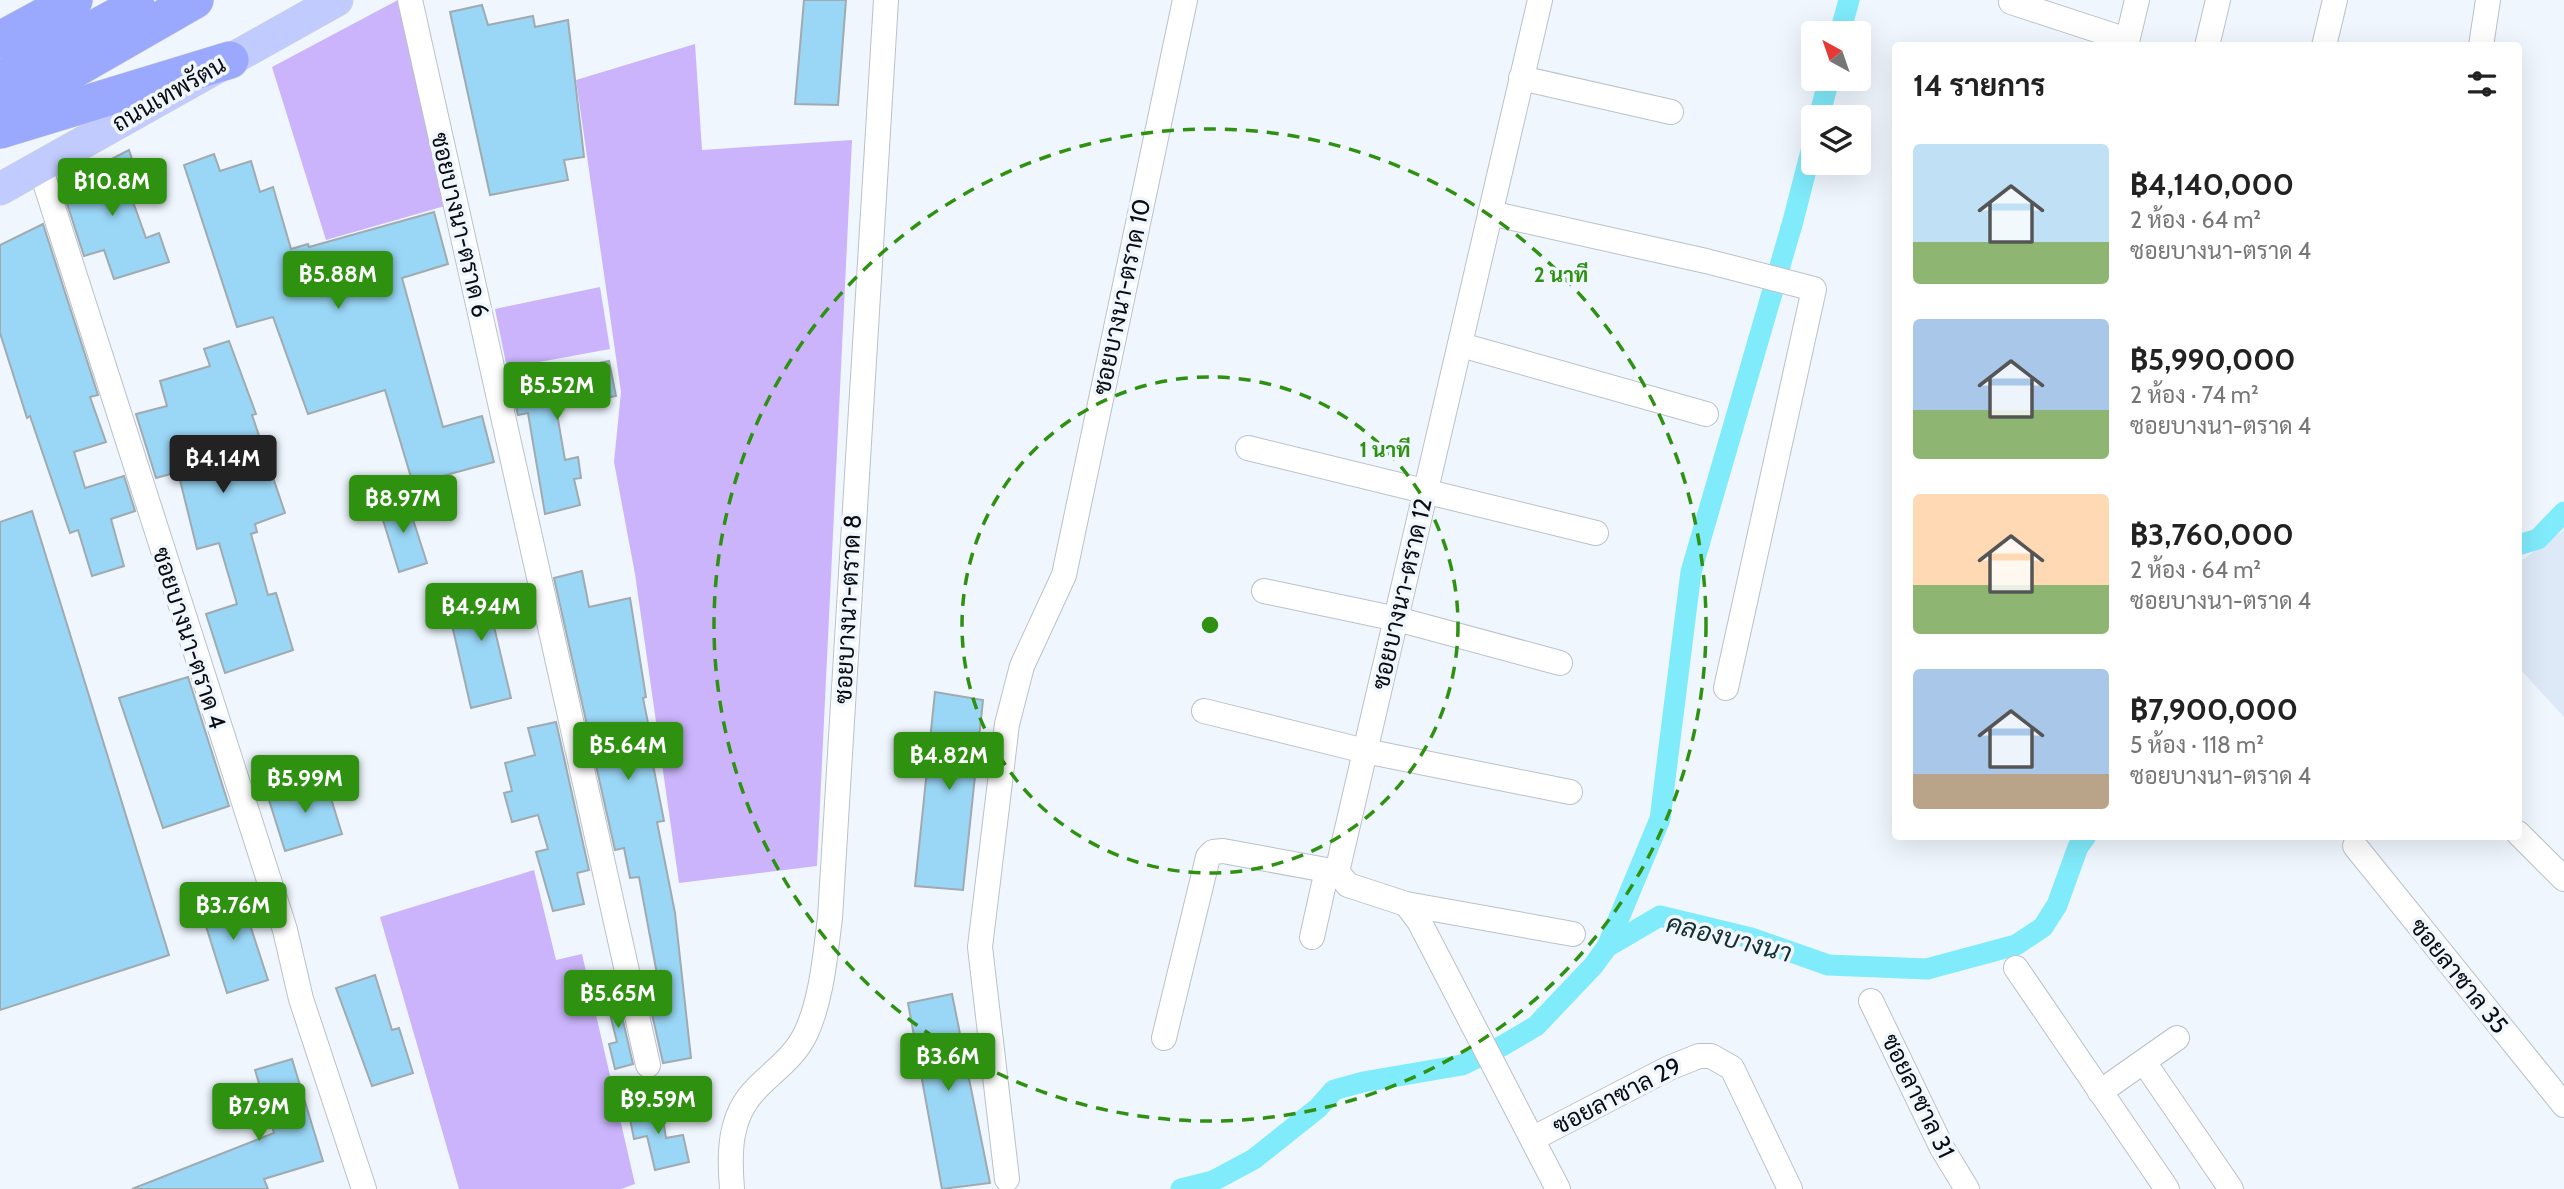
<!DOCTYPE html>
<html lang="th">
<head>
<meta charset="utf-8">
<style>
  body { margin:0; font-family:Cabin,Sarabun,sans-serif; background:#f6f6f6; color:#222; height:100vh; display:flex; flex-direction:column; font-size:26px; white-space:nowrap }
  * { box-sizing:border-box; margin:0 }
  p { font-size:23px; color:#767676 }
  .icon { flex:none; width:38px; height:38px; fill:none; stroke:currentColor; stroke-width:2; stroke-linecap:round; stroke-linejoin:round }
  .map { position:relative; flex:1; overflow:hidden }
  .details { position:absolute; left:1892px; top:42px; width:630px; height:798px; display:flex; flex-direction:column; background:#fff; border-radius:7px; box-shadow:0 7px 28px #0002 }
  .details>* { flex:none }
  .needle { width:46px; rotate:320deg }
  .controls { position:absolute; left:1801px; top:21px; display:grid; gap:14px }
  .controls a { display:grid; place-items:center; width:70px; height:70px; border-radius:7px; background:#fff; box-shadow:0 7px 28px #0002; font-size:35px }
  .price { position:absolute; translate:-50% -60px; padding:0 16px; border-radius:7px; background:#2e9110; color:#fff; font-size:23px; line-height:46px; filter:drop-shadow(0 2px 4px #0008) }
  .price::after { content:''; position:absolute; left:50%; top:42px; width:21px; height:16px; margin-left:-10px; background:inherit; clip-path:polygon(0 0,100% 0,50% 100%) }
  .price.selected { background:#222; color:#fff }
  ul { padding:0; list-style:none }
  li { display:flex; align-items:center; gap:21px; height:175px; padding:0 21px }
  li span { display:grid; place-items:center; flex:none; width:196px; height:140px; border-radius:7px; color:#555 }
  li>.icon { margin-inline-start:auto }
  span .icon { width:84px; height:84px; fill:#fffc; stroke-width:1 }
  li b { font-size:30px }
  h2 { display:flex; justify-content:space-between; align-items:center; height:84px; padding:0 21px; font-size:30px }
  .map>svg:first-child { display:block }
  .built { fill:#dee9f8 }
  .green { fill:#cbb4fb }
  .lines { fill:none; stroke-linecap:round; stroke-linejoin:round }
  .canal { stroke:#80ebfb; stroke-width:21 }
  .building { fill:#9ad7f6; stroke:#a0aaaf; stroke-width:2 }
  .minor-casing { stroke:#bbc1c9; stroke-width:26 }
  .major-casing { stroke:#d3d3d4; stroke-width:33 }
  .highway-casing { stroke:#d3d3d4; stroke-width:38 }
  .minor { stroke:#fff; stroke-width:24 }
  .major { stroke:#c2cbfe; stroke-width:32 }
  .highway { stroke:#9aa8fe; stroke-width:37 }
  .ring { fill:none; stroke:#2e9110; stroke-width:3.5; stroke-dasharray:12 9 }
  .labels { text-anchor:middle; stroke-width:7; stroke-linejoin:round; paint-order:stroke }
  .street-label { font-size:24px; fill:#0a0c0f; stroke:#eff6fe }
  .water-label { font-size:26px; font-style:italic; fill:#162f32; stroke:#eff6fe }
  .centre { fill:#2e9110; stroke:#eff6fe; stroke-width:3.5 }
  .ring-label { font-size:21px; text-anchor:middle; font-weight:bold; fill:#2e9110; stroke:#eff6fe; stroke-width:7; stroke-linejoin:round; paint-order:stroke }
</style>
</head>
<body>
<div class="map">
<svg width="2564" height="1189" viewBox="0 0 2564 1189">
  <rect width="100%" height="100%" fill="#eff6fe"/>
  <!-- built -->
  <polygon class="built" points="2564,530 2564,717 2518,667 2518,563"/>
  <!-- green -->
  <g class="green">
    <polygon points="398,0 445,206 326,240 272,67"/>
    <polygon points="695,44 702,150 852,140 817,866 679,883 635,574 614,462 621,392 576,80"/>
    <polygon points="600,287 610,349 507,368 495,309"/>
    <polygon points="534,870 556,960 582,954 635,1184 621,1189 459,1189 380,917"/>
  </g>
  <g class="lines">
    <!-- canal -->
    <g class="canal">
      <polyline points="1840,33 1849,0"/>
      <polyline points="1819,117 1829,79"/>
      <polyline points="2518,545 2538,539 2564,512"/>
      <polyline points="1607,947 1660,819 1691,572 1793,221 1813,143"/>
      <polyline points="1181,1189 1213,1181 1254,1159 1318,1108 1334,1090 1363,1082 1462,1065 1502,1046 1536,1026 1593,966 1607,947 1660,916 1751,938 1828,965 1927,969 2016,945 2043,927 2057,905 2078,847 2086,836"/>
    </g>
  </g>
  <!-- building -->
  <g class="building">
    <polygon points="804,0 846,0 838,105 795,104"/>
    <polygon points="482,5 488,25 533,16 535,27 568,20 584,157 564,160 568,180 490,195 450,12"/>
    <polygon points="129,150 139,180 127,185 146,238 159,233 169,262 114,279 104,250 84,256 61,185"/>
    <polygon points="214,154 220,171 251,161 260,192 273,187 291,249 308,244 309,247 434,212 448,264 402,278 443,427 482,416 494,462 413,484 385,390 308,414 273,317 237,327 184,165"/>
    <polygon points="43,224 98,395 90,397 106,442 74,452 85,488 124,476 135,511 111,519 124,566 92,576 78,530 70,533 30,416 27,418 0,333 0,245"/>
    <polygon points="229,341 256,414 252,415 285,513 255,524 257,532 251,534 268,595 276,593 293,650 225,673 206,614 237,604 219,543 197,549 178,472 156,478 136,414 167,406 160,381 210,366 204,349"/>
    <polygon points="609,361 616,396 556,408 565,460 578,457 581,478 574,479 580,505 545,514 528,413 518,415 508,372 550,364 552,373"/>
    <polygon points="406,498 427,563 399,572 379,507"/>
    <polygon points="32,511 169,955 0,1010 0,522"/>
    <polygon points="582,571 589,607 630,598 646,697 643,698 650,733 647,734 664,821 657,822 675,913 691,1058 663,1063 646,987 659,985 639,877 630,878 624,848 615,850 554,578"/>
    <polygon points="513,585 519,607 491,614 511,698 471,708 452,625 448,626 442,604"/>
    <polygon points="188,677 229,806 163,828 119,698"/>
    <polygon points="935,692 983,700 963,890 915,886"/>
    <polygon points="556,722 589,870 577,873 584,904 553,911 536,852 548,849 538,815 512,822 504,793 512,791 505,763 535,755 528,728"/>
    <polygon points="325,779 342,834 285,851 268,797"/>
    <polygon points="239,891 268,980 227,993 199,904"/>
    <polygon points="375,975 392,1030 399,1028 413,1073 372,1086 336,988"/>
    <polygon points="614,982 633,1064 615,1069 609,1044 617,1042 603,986"/>
    <polygon points="952,994 990,1183 942,1189 908,1003"/>
    <polygon points="292,1059 323,1161 264,1179 268,1189 132,1189 274,1133 255,1070"/>
    <polygon points="660,1101 666,1138 683,1135 689,1162 655,1170 647,1136 634,1139 628,1109"/>
  </g>
  <g class="lines">
    <defs>
      <g id="minor">
        <polyline points="410,0 648,1065"/>
        <polyline points="1540,0 1337,872 1348,885 1406,904 1419,921 1558,1189"/>
        <polyline points="2011,2 2127,40"/>
        <polyline points="2126,46 2137,0"/>
        <polyline points="2207,46 2218,0"/>
        <polyline points="2324,46 2335,0"/>
        <polyline points="2481,46 2488,0"/>
        <polyline points="1521,78 1671,112"/>
        <polyline points="40,167 285,930 301,999 364,1189"/>
        <polyline points="1490,213 1706,261 1814,289 1726,688"/>
        <polyline points="1461,345 1706,414"/>
        <polyline points="1248,448 1596,533"/>
        <polyline points="1264,591 1397,619 1560,663"/>
        <polyline points="1204,711 1365,751 1570,792"/>
        <polyline points="2518,833 2564,879"/>
        <polyline points="2355,846 2564,1105"/>
        <polyline points="1406,904 1573,934"/>
        <polyline points="1312,937 1327,870"/>
        <polyline points="2016,968 2167,1189"/>
        <polyline points="1871,1001 1942,1148 1967,1189"/>
        <polyline points="1164,1038 1208,857 1213,852 1223,851 1337,872"/>
        <polyline points="2144,1062 2231,1189"/>
        <polyline points="2100,1092 2177,1038"/>
        <polyline points="1534,1138 1669,1068 1699,1056 1711,1056 1732,1068 1790,1189"/>
        <polyline points="1007,1179 980,947 1007,724 1022,666 1064,575 1185,0"/>
        <path d="M732,1189C729,1153 729,1116 756,1089C774,1070 794,1058 806,1033C822,998 825,956 830,918L886,0"/>
      </g>
      <polyline id="major" points="0,189 337,0"/>
      <g id="highway">
        <polyline points="0,40 74,0"/>
        <polyline points="0,80 136,6"/>
        <polyline points="0,112 195,0"/>
        <polyline points="0,130 230,60"/>
      </g>
    </defs>
    <!-- minor casing -->
    <use href="#minor" class="minor-casing"/>
    <!-- major casing -->
    <use href="#major" class="major-casing"/>
    <!-- highway casing -->
    <use href="#highway" class="highway-casing"/>
    <!-- minor -->
    <use href="#minor" class="minor"/>
    <!-- major -->
    <use href="#major" class="major"/>
    <!-- highway -->
    <use href="#highway" class="highway"/>
  </g>
  <!-- distance rings -->
  <g class="ring">
    <circle cx="1210" cy="625" r="248"/>
    <circle cx="1210" cy="625" r="496"/>
  </g>
  <g class="labels">
    <!-- street labels -->
    <g class="street-label">
      <text transform="translate(169 94) rotate(-30)" y="8">ถนนเทพรัตน</text>
      <text transform="translate(460 225) rotate(77)" y="8">ซอยบางนา-ตราด 6</text>
      <text transform="translate(1122 297) rotate(-78)" y="8">ซอยบางนา-ตราด 10</text>
      <text transform="translate(1402 594) rotate(-77)" y="8">ซอยบางนา-ตราด 12</text>
      <text transform="translate(848 609) rotate(-87)" y="8">ซอยบางนา-ตราด 8</text>
      <text transform="translate(189 638) rotate(72)" y="8">ซอยบางนา-ตราด 4</text>
      <text transform="translate(2459 976) rotate(51)" y="8">ซอยลาซาล 35</text>
      <text transform="translate(1617 1096) rotate(-27)" y="8">ซอยลาซาล 29</text>
      <text transform="translate(1918 1096) rotate(64)" y="8">ซอยลาซาล 31</text>
    </g>
    <!-- water labels -->
    <g class="water-label">
      <text transform="translate(1729 938) rotate(14)" y="9">คลองบางนา</text>
    </g>
  </g>
  <circle cx="1210" cy="625" r="10" class="centre"/>
  <g class="ring-label">
    <text x="1561" y="282">2 นาที</text>
    <text x="1385" y="457">1 นาที</text>
  </g>
</svg>
<div class="controls">
<a><svg class="needle" viewBox="-14 -14 28 28"><path d="M0-13l5 13h-10z" fill="#e53935"/><path d="M0 13l5-13h-10z" fill="#767676"/></svg></a>
<a><svg class="icon" aria-label="layers" viewBox="0 0 24 24"><path d="M12 4l9 5-9 5-9-5zM3 14l9 5 9-5"/></svg></a>
</div>
<b class="price" style="left:112px;top:218px">฿10.8M</b>
<b class="price" style="left:338px;top:311px">฿5.88M</b>
<b class="price" style="left:557px;top:422px">฿5.52M</b>
<b class="price selected" style="left:223px;top:495px">฿4.14M</b>
<b class="price" style="left:403px;top:535px">฿8.97M</b>
<b class="price" style="left:481px;top:643px">฿4.94M</b>
<b class="price" style="left:628px;top:782px">฿5.64M</b>
<b class="price" style="left:949px;top:792px">฿4.82M</b>
<b class="price" style="left:305px;top:815px">฿5.99M</b>
<b class="price" style="left:233px;top:942px">฿3.76M</b>
<b class="price" style="left:618px;top:1030px">฿5.65M</b>
<b class="price" style="left:948px;top:1093px">฿3.6M</b>
<b class="price" style="left:658px;top:1136px">฿9.59M</b>
<b class="price" style="left:259px;top:1143px">฿7.9M</b>
<section class="details">
<h2>14 รายการ<svg class="icon" aria-label="filters" viewBox="0 0 24 24"><path d="M4 7h16M4 17h16"/><circle cx="9" cy="7" r="2"/><circle cx="15" cy="17" r="2"/></svg></h2>
<ul>
<li><span style="background:linear-gradient(#bfe0f5 70%,#8fb573 0)"><svg class="icon" aria-label="home" viewBox="0 0 24 24"><path d="M3 11l9-7 9 7M6 9v11h12V9"/></svg></span><div><b>฿4,140,000</b><p>2 ห้อง · 64 m²</p><p>ซอยบางนา-ตราด 4</p></div></li>
<li><span style="background:linear-gradient(#a9c7e8 65%,#8fb573 0)"><svg class="icon" aria-label="home" viewBox="0 0 24 24"><path d="M3 11l9-7 9 7M6 9v11h12V9"/></svg></span><div><b>฿5,990,000</b><p>2 ห้อง · 74 m²</p><p>ซอยบางนา-ตราด 4</p></div></li>
<li><span style="background:linear-gradient(#ffd9b3 65%,#8fb573 0)"><svg class="icon" aria-label="home" viewBox="0 0 24 24"><path d="M3 11l9-7 9 7M6 9v11h12V9"/></svg></span><div><b>฿3,760,000</b><p>2 ห้อง · 64 m²</p><p>ซอยบางนา-ตราด 4</p></div></li>
<li><span style="background:linear-gradient(#a9c7e8 75%,#b9a48a 0)"><svg class="icon" aria-label="home" viewBox="0 0 24 24"><path d="M3 11l9-7 9 7M6 9v11h12V9"/></svg></span><div><b>฿7,900,000</b><p>5 ห้อง · 118 m²</p><p>ซอยบางนา-ตราด 4</p></div></li>
</ul>
</section>
</div>
</body>
</html>
